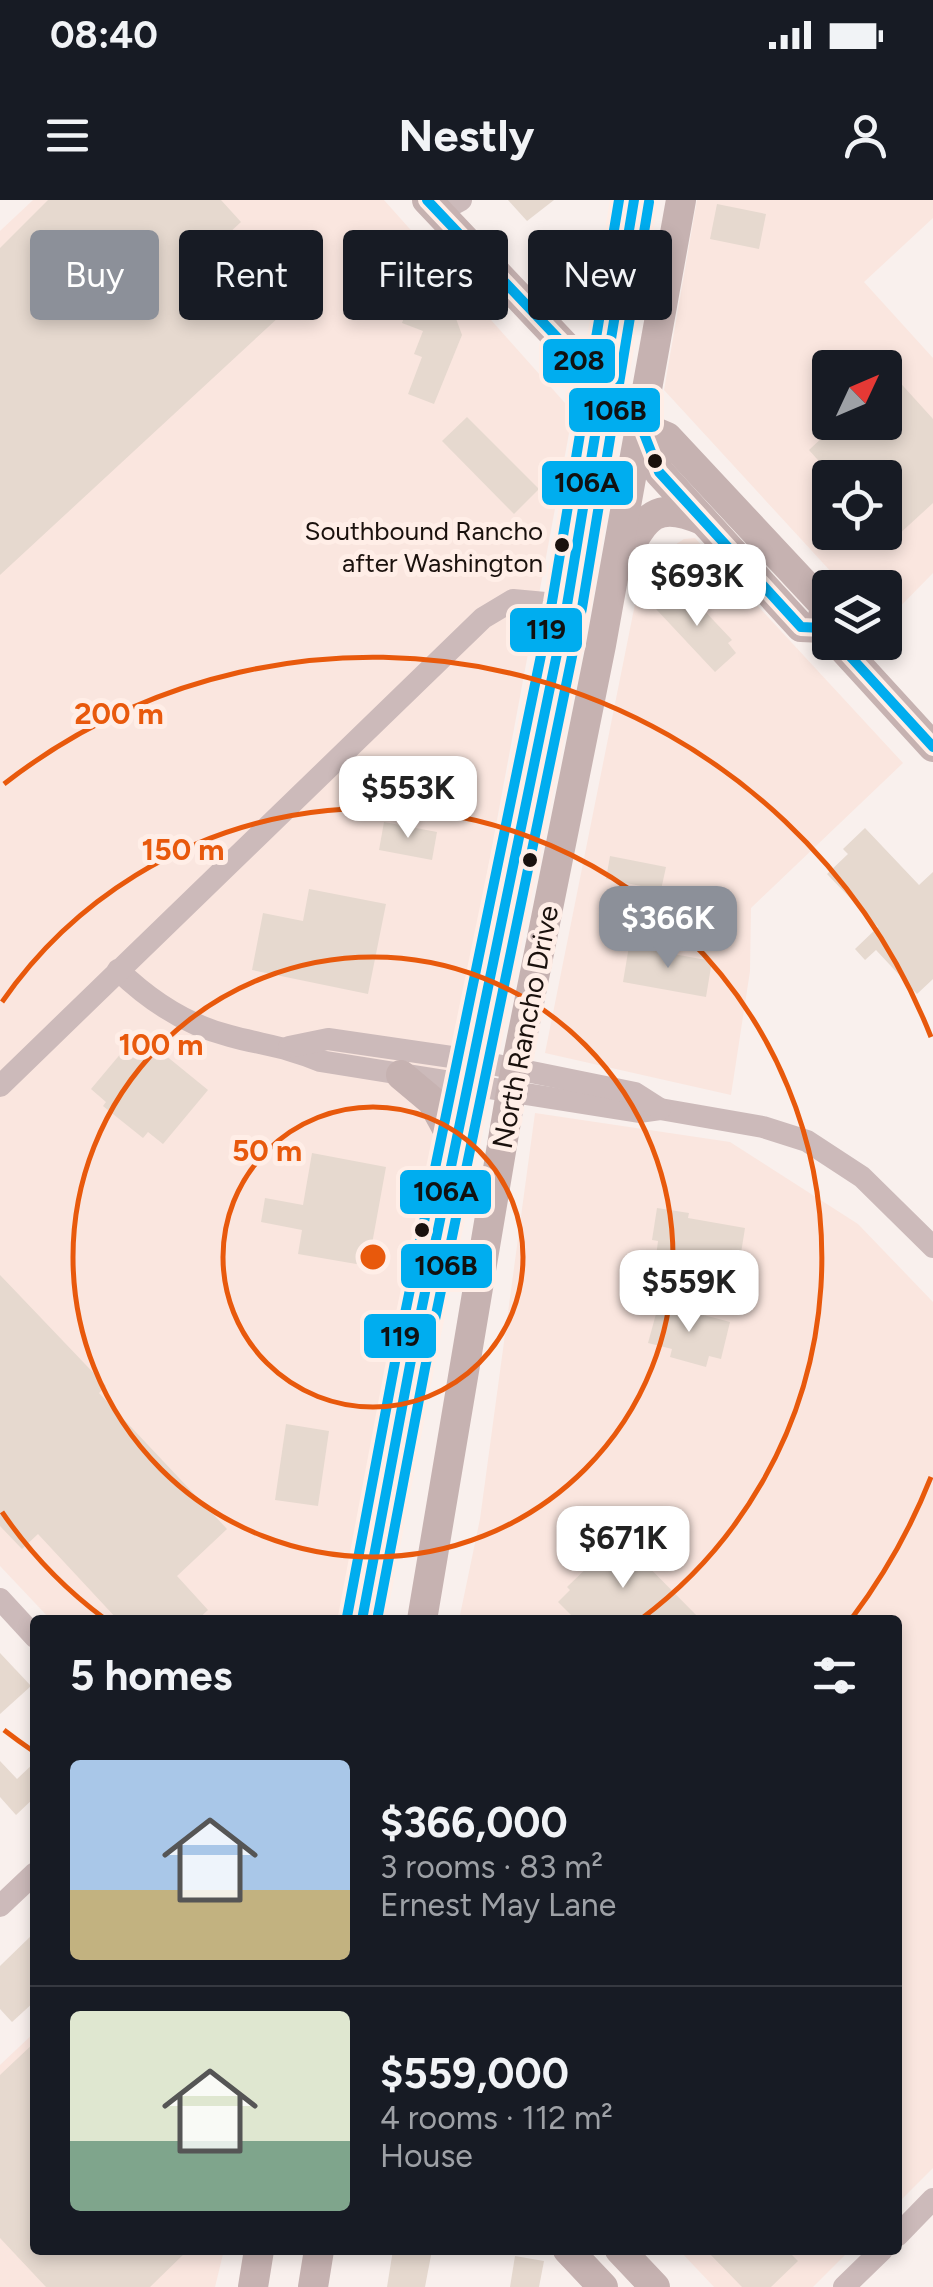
<!DOCTYPE html>
<html lang="en">
<head>
<meta charset="utf-8">
<style>
  body { margin:0; font-family:Figtree,sans-serif; background:#242831; color:#f1f3f6; height:100vh; display:flex; flex-direction:column; font-size:38px; white-space:nowrap }
  * { box-sizing:border-box; margin:0 }
  p { font-size:32px; color:#9ea1a6 }
  .icon { flex:none; width:55px; height:55px; fill:none; stroke:currentColor; stroke-width:2; stroke-linecap:round; stroke-linejoin:round }
  .map { position:relative; flex:1; overflow:hidden }
  .panel { position:absolute; left:30px; top:1415px; width:872px; height:640px; display:flex; flex-direction:column; background:#171b24; border-radius:10px; box-shadow:0 5px 15px #0003 }
  .panel>* { flex:none }
  .hud { position:absolute; left:30px; top:30px; width:875px; height:90px; display:flex; gap:20px }
  .needle { width:65px; rotate:46deg }
  .tools { position:absolute; left:812px; top:150px; display:grid; gap:20px }
  .tools a { display:grid; place-items:center; width:90px; height:90px; border-radius:10px; background:#171b24; box-shadow:0 5px 15px #0003; font-size:50px }
  .price { position:absolute; translate:-50% -85px; padding:0 22px; border-radius:20px; background:#fff; color:#222; font-size:32px; line-height:65px; filter:drop-shadow(0 2px 5px #0008) }
  .price::after { content:''; position:absolute; left:50%; top:60px; width:30px; height:22px; margin-left:-15px; background:inherit; clip-path:polygon(0 0,100% 0,50% 100%) }
  .price.active { background:#8c9099; color:#fff }
  ul { padding:0; list-style:none }
  li { display:flex; align-items:center; gap:30px; height:250px; padding:0 40px }
  li+li { border-top:2px solid #363941 }
  li span { display:grid; place-items:center; flex:none; width:280px; height:200px; border-radius:10px; color:#555 }
  li>.icon { margin-inline-start:auto }
  span .icon { width:120px; height:120px; fill:#fffc; stroke-width:1 }
  li b { font-size:42px }
  h2 { display:flex; justify-content:space-between; align-items:center; height:120px; padding:0 40px; font-size:42px }
  .chip { padding:0 35px; border-radius:10px; background:#171b24; box-shadow:0 5px 15px #0003; font-size:35px; line-height:90px }
  .chip.active { background:#8c9099; color:#fff }
  .status { display:flex; justify-content:space-between; align-items:center; height:70px; padding:0 50px; background:#171b24; direction:ltr }
  .status svg { height:28px; fill:currentColor }
  header { display:flex; justify-content:space-between; align-items:center; height:130px; padding:0 40px; background:#171b24; font-size:45px; font-weight:700 }
  .map>svg:first-child { display:block }
  .built { fill:#fae6df; fill-rule:evenodd }
  .building { fill:#e6d9cf }
  .lines { fill:none; stroke-linecap:round; stroke-linejoin:round }
  .minor { stroke:#ccbaba; stroke-width:22 }
  .major { stroke:#c6b2b1; stroke-width:30 }
  .bus-1-casing { stroke:#ffeee7; stroke-width:18 }
  .bus-2-casing { stroke:#ffeee7; stroke-width:18 }
  .bus-3-casing { stroke:#ffeee7; stroke-width:18 }
  .bus-4-casing { stroke:#ffeee7; stroke-width:18 }
  .bus-1 { stroke:#00adef; stroke-width:10 }
  .bus-2 { stroke:#00adef; stroke-width:10 }
  .bus-3 { stroke:#00adef; stroke-width:10 }
  .bus-4 { stroke:#00adef; stroke-width:10 }
  .ring { fill:none; stroke:#e8590c; stroke-width:5 }
  .bus-dot { fill:#1a110d; stroke:#ffeee7; stroke-width:4 }
  .labels { text-anchor:middle; stroke-width:10; stroke-linejoin:round; paint-order:stroke }
  .bus-label { font-size:26px; fill:#1a110d; stroke:#ffeee7; text-anchor:end }
  .street-label { font-size:28px; fill:#1a110d; stroke:#ffeee7 }
  .centre { fill:#e8590c; stroke:#ffeee7; stroke-width:5 }
  .ring-label { font-size:30px; text-anchor:middle; font-weight:bold; fill:#e8590c; stroke:#ffeee7; stroke-width:10; stroke-linejoin:round; paint-order:stroke }
  .line-badge { stroke:#ffeee7; stroke-width:4 }
  .pale-badge-label { font-size:28px; text-anchor:middle; font-weight:bold; fill:#111 }
</style>
</head>
<body>
<div class="status"><b>08:40</b><svg viewBox="0 0 49 12"><path d="M0 12V9h3v3zM5 12V6h3v6zM10 12V3h3v9zM15 12V0h3v12zM26 1h20v11H26zM47 4h2v5h-2z"/></svg></div>
<header><svg class="icon" aria-label="menu" viewBox="0 0 24 24"><path d="M4 6h16M4 12h16M4 18h16"/></svg>Nestly<svg class="icon" aria-label="person" viewBox="0 0 24 24"><circle cx="12" cy="8" r="4"/><path d="M4 21q1-7 8-7t8 7"/></svg></header>
<div class="map">
<svg width="933" height="2087" viewBox="0 0 933 2087">
  <rect width="100%" height="100%" fill="#f9f0ed"/>
  <!-- built -->
  <g class="built">
    <polygon points="33,0 384,0 573,212 348,1420 51,1420 0,1366 0,31"/>
    <path d="M697,0H933V18L864,82L933,158V373L885,422V388L845,387L664,190ZM830,168H885V222H830ZM830,278H885V332H830Z"/>
    <polygon points="695,338 903,563 751,708 750,771 731,895 545,853 636,399 647,363 684,339"/>
    <polygon points="535,913 730,942 858,1024 933,1102 933,1968 898,2003 898,1420 459,1420 480,1319"/>
    <polygon points="35,1832 35,2050 224,2050 215,2087 0,2087 0,1865"/>
    <polygon points="679,2050 850,2050 813,2087 714,2087"/>
  </g>
  <!-- building -->
  <g class="building">
    <polygon points="48,0 221,0 241,22 215,46 280,116 0,375 0,48"/>
    <polygon points="508,0 554,0 527,21"/>
    <polygon points="717,4 766,14 759,49 710,39"/>
    <polygon points="412,96 454,113 462,135 434,204 408,194 422,157 414,154 423,131 402,123"/>
    <polygon points="885,166 933,219 933,303 885,347 885,278 834,278 809,250 839,222 885,222"/>
    <polygon points="467,217 539,289 514,314 442,241"/>
    <polygon points="681,386 732,440 728,443 736,453 715,472 656,409"/>
    <polygon points="384,622 437,632 432,660 379,650"/>
    <polygon points="865,628 919,685 933,672 933,779 917,794 876,750 865,760 855,749 878,727 827,674 848,654 843,649"/>
    <polygon points="610,656 666,667 661,690 606,679"/>
    <polygon points="309,689 386,704 368,794 252,770 263,713 303,721"/>
    <polygon points="629,746 712,761 706,797 623,782"/>
    <polygon points="138,833 208,890 163,944 148,932 143,938 103,906 106,902 91,889"/>
    <polygon points="312,953 386,967 368,1066 298,1054 302,1030 261,1022 265,998 303,1005"/>
    <polygon points="657,1008 689,1013 688,1018 745,1028 736,1085 654,1072 658,1041 652,1040"/>
    <polygon points="0,1075 106,1186 99,1193 227,1329 177,1376 208,1410 197,1420 118,1420 38,1334 22,1349 0,1326"/>
    <polygon points="659,1103 730,1122 721,1159 709,1156 706,1167 670,1157 672,1149 648,1143"/>
    <polygon points="286,1224 329,1231 318,1306 275,1300"/>
    <polygon points="619,1337 701,1420 576,1420 558,1402 570,1390 567,1387"/>
    <polygon points="0,1453 31,1486 0,1514"/>
    <polygon points="0,1561 17,1579 35,1562 35,1597 16,1615 0,1597"/>
    <polygon points="35,1732 35,1801 12,1822 0,1809 0,1766"/>
    <polygon points="35,1842 35,2050 188,2050 150,2087 46,2087 0,2038 0,1875"/>
    <polygon points="393,2050 432,2050 425,2087 387,2087"/>
    <polygon points="706,2050 787,2050 798,2061 771,2087 742,2087"/>
    <polygon points="515,2056 544,2061 539,2087 510,2087"/>
  </g>
  <g class="lines">
    <!-- minor -->
    <g class="minor">
      <polyline points="439,12 461,0"/>
      <path d="M118,770C150,801 186,825 230,836C263,845 288,847 320,861L639,912L660,909L763,927L807,941L862,977L933,1047"/>
      <polyline points="289,847 328,839 472,860 635,893 660,909"/>
      <polyline points="0,886 483,418 513,400 567,405"/>
      <polyline points="0,1399 35,1437"/>
      <polyline points="0,1706 35,1673"/>
      <polyline points="898,2035 933,1999"/>
      <polyline points="844,2087 882,2050"/>
    </g>
    <!-- major -->
    <g class="major">
      <polyline points="427,0 641,226 659,272 801,427 823,428"/>
      <polyline points="641,226 667,237 824,405 823,428 830,435"/>
      <path d="M622,360C645,319 653,299 702,320"/>
      <polyline points="837,442 933,547"/>
      <polyline points="401,875 432,901 455,943"/>
      <polyline points="362,1420 410,1165 567,405 634,0"/>
      <polyline points="422,1420 511,892 601,445 681,0"/>
      <polyline points="568,2050 603,2087"/>
      <polyline points="620,2050 655,2087"/>
      <polyline points="253,2087 259,2050"/>
      <polyline points="313,2087 319,2050"/>
    </g>
    <defs>
      <polyline id="bus-1" points="362,1420 410,1165 567,405 634,0"/>
      <polyline id="bus-2" points="377,1420 425,1168 582,408 649,2"/>
      <polyline id="bus-3" points="347,1417 395,1162 552,402 619,0"/>
      <g id="bus-4">
        <polyline points="427,0 641,226 659,272 801,427 823,428"/>
        <polyline points="837,442 933,547"/>
      </g>
    </defs>
    <!-- bus-1 casing -->
    <use href="#bus-1" class="bus-1-casing"/>
    <!-- bus-2 casing -->
    <use href="#bus-2" class="bus-2-casing"/>
    <!-- bus-3 casing -->
    <use href="#bus-3" class="bus-3-casing"/>
    <!-- bus-4 casing -->
    <use href="#bus-4" class="bus-4-casing"/>
    <!-- bus-1 -->
    <use href="#bus-1" class="bus-1"/>
    <!-- bus-2 -->
    <use href="#bus-2" class="bus-2"/>
    <!-- bus-3 -->
    <use href="#bus-3" class="bus-3"/>
    <!-- bus-4 -->
    <use href="#bus-4" class="bus-4"/>
  </g>
  <!-- distance rings -->
  <g class="ring">
    <circle cx="373" cy="1057" r="150"/>
    <circle cx="373" cy="1057" r="300"/>
    <path d="M105 1419A450 450 0 0 1 2 1312M2 802A450 450 0 1 1 641 1419"/>
    <path d="M931 1277A600 600 0 0 1 852 1418M33 1551A600 600 0 0 1 4 1530M4 584A600 600 0 0 1 931 837"/>
  </g>
  <!-- markers -->
  <g class="bus-dot">
    <circle cx="655" cy="261" r="9"/>
    <circle cx="562" cy="345" r="9"/>
    <circle cx="530" cy="660" r="9"/>
    <circle cx="422" cy="1030" r="9"/>
  </g>
  <g class="labels">
    <!-- bus labels -->
    <g class="bus-label">
      <text x="543" y="340">Southbound Rancho<tspan x="543" dy="32">after Washington</tspan></text>
    </g>
    <!-- street labels -->
    <g class="street-label">
      <text transform="translate(525 827) rotate(-79)" y="10">North Rancho Drive</text>
    </g>
  </g>
  <circle cx="373" cy="1057" r="15" class="centre"/>
  <g class="ring-label">
    <text x="119" y="524">200 m</text>
    <text x="183" y="660">150 m</text>
    <text x="161" y="855">100 m</text>
    <text x="267" y="961">50 m</text>
  </g>
  <g class="line-badge">
    <rect x="541" y="137" width="76" height="48" rx="10" fill="#00adef"/>
    <rect x="567" y="186" width="95" height="48" rx="10" fill="#00adef"/>
    <rect x="540" y="259" width="95" height="48" rx="10" fill="#00adef"/>
    <rect x="508" y="406" width="76" height="48" rx="10" fill="#00adef"/>
    <rect x="398" y="968" width="95" height="48" rx="10" fill="#00adef"/>
    <rect x="399" y="1042" width="95" height="48" rx="10" fill="#00adef"/>
    <rect x="362" y="1112" width="76" height="48" rx="10" fill="#00adef"/>
  </g>
  <g class="pale-badge-label">
    <text x="579" y="170">208</text>
    <text x="615" y="220">106B</text>
    <text x="587" y="292">106A</text>
    <text x="546" y="439">119</text>
    <text x="446" y="1001">106A</text>
    <text x="446" y="1075">106B</text>
    <text x="400" y="1146">119</text>
  </g>
</svg>
<div class="tools">
<a><svg class="needle" viewBox="-14 -14 28 28"><path d="M0-13l5 13h-10z" fill="#e53935"/><path d="M0 13l5-13h-10z" fill="#9ea1a6"/></svg></a>
<a><svg class="icon" aria-label="locate" viewBox="0 0 24 24"><circle cx="12" cy="12" r="6"/><path d="M12 2v4M12 18v4M2 12h4M18 12h4"/></svg></a>
<a><svg class="icon" aria-label="layers" viewBox="0 0 24 24"><path d="M12 4l9 5-9 5-9-5zM3 14l9 5 9-5"/></svg></a>
</div>
<b class="price" style="left:697px;top:429px">$693K</b>
<b class="price" style="left:408px;top:641px">$553K</b>
<b class="price active" style="left:668px;top:771px">$366K</b>
<b class="price" style="left:689px;top:1135px">$559K</b>
<b class="price" style="left:623px;top:1391px">$671K</b>
<div class="hud">
<a class="chip active">Buy</a>
<a class="chip">Rent</a>
<a class="chip">Filters</a>
<a class="chip">New</a>
</div>
<section class="panel">
<h2>5 homes<svg class="icon" aria-label="filters" viewBox="0 0 24 24"><path d="M4 7h16M4 17h16"/><circle cx="9" cy="7" r="2"/><circle cx="15" cy="17" r="2"/></svg></h2>
<ul>
<li><span style="background:linear-gradient(#a9c7e8 65%,#c2b280 0)"><svg class="icon" aria-label="home" viewBox="0 0 24 24"><path d="M3 11l9-7 9 7M6 9v11h12V9"/></svg></span><div><b>$366,000</b><p>3 rooms · 83 m²</p><p>Ernest May Lane</p></div></li>
<li><span style="background:linear-gradient(#dfe7d0 65%,#7fa58c 0)"><svg class="icon" aria-label="home" viewBox="0 0 24 24"><path d="M3 11l9-7 9 7M6 9v11h12V9"/></svg></span><div><b>$559,000</b><p>4 rooms · 112 m²</p><p>House</p></div></li>
</ul>
</section>
</div>
</body>
</html>
